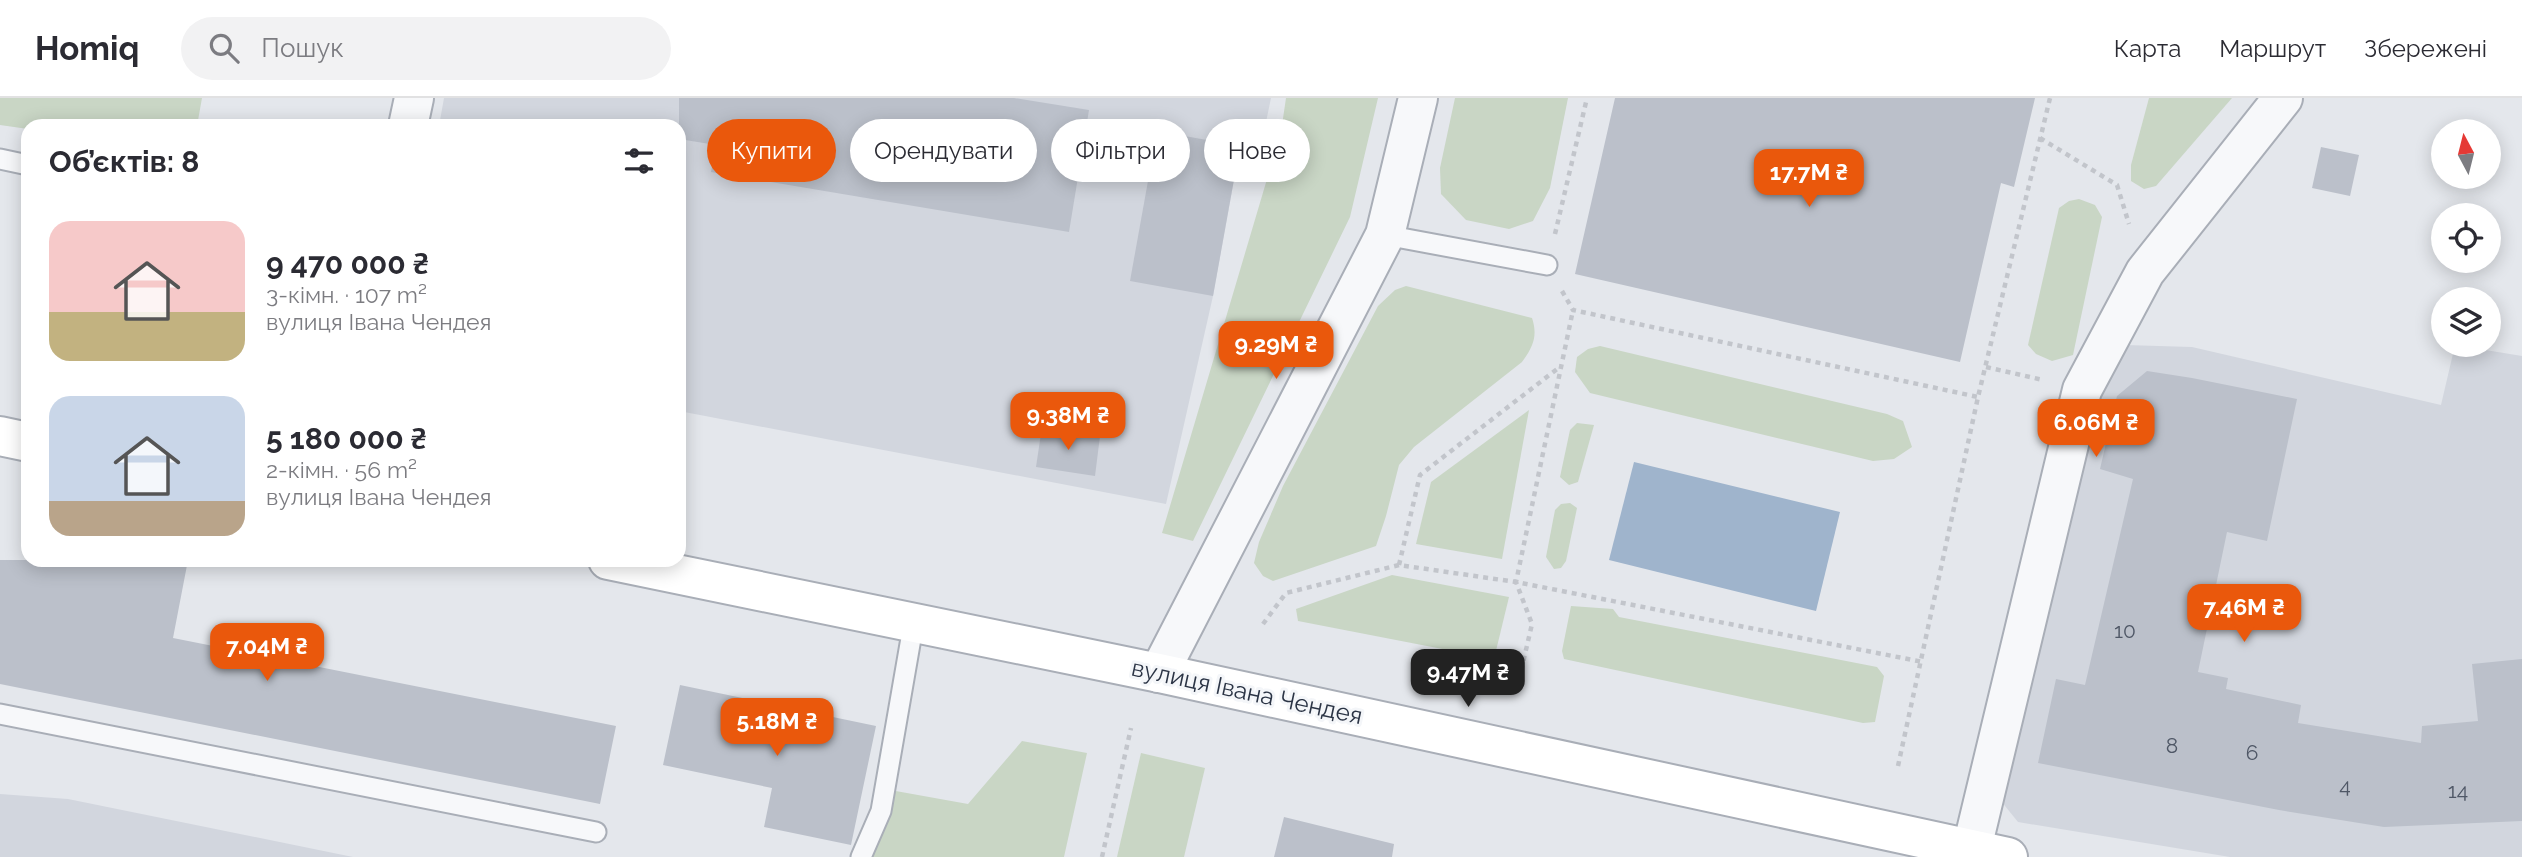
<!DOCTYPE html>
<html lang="uk">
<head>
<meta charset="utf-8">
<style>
  body { margin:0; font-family:Raleway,sans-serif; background:#f2f2f3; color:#2b2b33; height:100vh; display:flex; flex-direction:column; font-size:26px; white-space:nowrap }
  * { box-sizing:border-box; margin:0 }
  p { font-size:23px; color:#7c7c81 }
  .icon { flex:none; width:38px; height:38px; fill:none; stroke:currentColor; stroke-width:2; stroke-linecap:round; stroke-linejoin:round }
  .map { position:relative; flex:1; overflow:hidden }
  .side { position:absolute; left:21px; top:21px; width:665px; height:448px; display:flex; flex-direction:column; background:#fff; border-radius:21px; box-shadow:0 4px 18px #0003 }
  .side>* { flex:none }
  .hud { position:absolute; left:707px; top:21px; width:665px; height:63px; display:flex; gap:14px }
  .needle { width:46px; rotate:353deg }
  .tools { position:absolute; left:2431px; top:21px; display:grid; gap:14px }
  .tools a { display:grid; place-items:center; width:70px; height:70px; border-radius:50%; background:#fff; box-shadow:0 4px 18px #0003; font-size:35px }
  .price { position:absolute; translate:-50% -60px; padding:0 16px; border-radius:14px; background:#ea580c; color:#fff; font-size:23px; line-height:46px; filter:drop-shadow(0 2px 4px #0008) }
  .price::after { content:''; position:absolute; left:50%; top:42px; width:21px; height:16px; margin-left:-10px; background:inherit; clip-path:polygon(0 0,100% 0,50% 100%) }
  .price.selected { background:#222; color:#fff }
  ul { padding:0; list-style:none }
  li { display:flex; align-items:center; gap:21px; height:175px; padding:0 28px }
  li span { display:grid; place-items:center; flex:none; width:196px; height:140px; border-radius:21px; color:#555 }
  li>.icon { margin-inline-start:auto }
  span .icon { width:84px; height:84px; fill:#fffc; stroke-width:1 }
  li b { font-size:30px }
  h2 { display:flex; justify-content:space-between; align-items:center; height:84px; padding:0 28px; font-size:30px }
  .pill { padding:0 24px; border-radius:32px; background:#fff; box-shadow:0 4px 18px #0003; font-size:24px; line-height:63px }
  .pill.selected { background:#ea580c; color:#fff }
  header { display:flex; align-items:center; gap:42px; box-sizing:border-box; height:98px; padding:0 35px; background:#fff; border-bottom:2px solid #e1e1e2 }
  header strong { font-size:33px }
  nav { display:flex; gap:38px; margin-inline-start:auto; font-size:24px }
  .search { width:490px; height:63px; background:#f2f2f3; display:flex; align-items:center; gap:18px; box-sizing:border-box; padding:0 24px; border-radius:38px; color:#7c7c81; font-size:26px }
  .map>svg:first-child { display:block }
  .built { fill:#d2d6de }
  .green { fill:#c9d6c5 }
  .water { fill:#9fb4cc }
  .building { fill:#bbc0ca }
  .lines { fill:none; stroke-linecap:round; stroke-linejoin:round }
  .lane-casing { stroke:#a9aeb7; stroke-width:23 }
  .street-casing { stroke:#a9aeb7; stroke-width:42 }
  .secondary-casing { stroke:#a9aeb7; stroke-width:42 }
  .path { stroke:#c2c5cb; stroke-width:4.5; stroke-dasharray:5 5; stroke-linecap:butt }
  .lane { stroke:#f7f8fa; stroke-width:19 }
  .street { stroke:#f7f8fa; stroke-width:38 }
  .secondary { stroke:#fff; stroke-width:38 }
  .labels { text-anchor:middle; stroke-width:6; stroke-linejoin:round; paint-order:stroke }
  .number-label { font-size:21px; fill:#4f5766 }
  .street-label { font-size:24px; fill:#2b3445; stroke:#f4f6f9 }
</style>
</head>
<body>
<header>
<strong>Homiq</strong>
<div class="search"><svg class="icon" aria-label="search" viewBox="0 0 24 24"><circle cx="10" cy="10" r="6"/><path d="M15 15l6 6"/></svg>Пошук</div>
<nav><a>Карта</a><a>Маршрут</a><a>Збережені</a></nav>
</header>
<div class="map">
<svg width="2522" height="759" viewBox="0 0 2522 759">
  <rect width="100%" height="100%" fill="#e4e7ec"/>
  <!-- built -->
  <g class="built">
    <polygon points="444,0 1271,0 1260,53 1240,49 1213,198 1166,406 679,313 679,28 439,28"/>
    <polygon points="2125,247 2192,249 2441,307 2455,247 2522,258 2522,759 2230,759 2018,724 2001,703 2097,284"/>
    <polygon points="0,696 68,701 353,759 0,759"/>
  </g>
  <!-- green -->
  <g class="green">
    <polygon points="0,0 202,0 197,28 28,28 28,31 0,27"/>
    <polygon points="1286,0 1378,0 1350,119 1193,443 1162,435 1281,34"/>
    <polygon points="1455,0 1568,0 1550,90 1533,123 1509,131 1466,122 1441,96 1440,70"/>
    <polygon points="2149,0 2232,0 2156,88 2144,91 2131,83 2131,67"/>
    <polygon points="2079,101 2095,107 2102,119 2073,257 2052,263 2036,256 2028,247 2059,110 2069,103"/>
    <path d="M1406,188L1532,220C1538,238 1533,249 1522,264L1414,349L1399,367L1386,418L1376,448L1273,483L1263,478L1254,465L1259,444L1283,388L1378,208L1395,192Z"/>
    <polygon points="1600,248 1887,316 1903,323 1912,349 1894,361 1873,363 1590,295 1575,274 1577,259 1588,251"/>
    <polygon points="1529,312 1502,461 1416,446 1431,384"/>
    <polygon points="1577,325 1594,327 1578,384 1569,387 1560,379 1570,332"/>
    <polygon points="1570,405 1577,410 1566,463 1561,470 1554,471 1546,459 1555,412 1561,406"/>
    <polygon points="1392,477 1509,499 1494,561 1298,523 1296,511"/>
    <polygon points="1571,508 1613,511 1619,519 1877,569 1884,578 1875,624 1863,625 1564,561 1562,553"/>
    <polygon points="1022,643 1087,655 1064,759 864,759 879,690 968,706"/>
    <polygon points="1141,655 1205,670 1184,759 1117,759"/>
  </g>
  <!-- water -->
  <polygon class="water" points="1634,364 1840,414 1816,513 1609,462"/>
  <!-- building -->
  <g class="building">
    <polygon points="679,0 1014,0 1089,12 1069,134 711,74 716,47 679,41"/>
    <polygon points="1615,0 2035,0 2014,89 2001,85 1960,264 1575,176"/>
    <polygon points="1157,33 1240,48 1213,198 1130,183"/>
    <polygon points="2321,49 2359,57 2350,98 2312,90"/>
    <polygon points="2147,273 2192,280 2297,301 2267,443 2227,434 2198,574 2228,580 2226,591 2301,607 2298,625 2421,645 2422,628 2478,623 2472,566 2522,561 2522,723 2384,729 2279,712 2038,665 2056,581 2085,587 2133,381 2100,371 2117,298"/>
    <polygon points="1042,329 1100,338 1095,378 1036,369"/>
    <polygon points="0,462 188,462 173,540 616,628 600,706 0,586"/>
    <polygon points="680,587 876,628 851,747 764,729 772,690 663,667"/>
    <polygon points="1284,719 1394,746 1392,759 1274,759"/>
  </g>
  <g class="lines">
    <defs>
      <g id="lane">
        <polyline points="0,61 28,67"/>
        <polyline points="1385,137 1547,167"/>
        <polyline points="0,616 596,734"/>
        <polyline points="861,759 881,713 914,523"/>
      </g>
      <g id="street">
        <polyline points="408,28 414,0"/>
        <polyline points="1159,575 1385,137 1418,0"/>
        <polyline points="1972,750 2082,292 2145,174 2283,0"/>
      </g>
      <g id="secondary">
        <polyline points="0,338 28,344"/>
        <polyline points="608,462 1159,575 2008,759"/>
      </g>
    </defs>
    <!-- lane casing -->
    <use href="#lane" class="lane-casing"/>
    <!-- street casing -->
    <use href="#street" class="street-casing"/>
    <!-- secondary casing -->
    <use href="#secondary" class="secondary-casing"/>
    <!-- path -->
    <g class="path">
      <polyline points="2040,40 2117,87 2129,126"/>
      <polyline points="1555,136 1587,0"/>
      <polyline points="1562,193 1573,212 1978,299"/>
      <polyline points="1986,269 2043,282"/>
      <polyline points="1399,467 1420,377 1561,268"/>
      <polyline points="1263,526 1286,495 1399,467 1516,484 1923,564"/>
      <polyline points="1519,582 1532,526 1516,484 1573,212"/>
      <polyline points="1898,668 1978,299 2050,0"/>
      <polyline points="1102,759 1131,630"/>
    </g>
    <!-- lane -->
    <use href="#lane" class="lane"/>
    <!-- street -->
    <use href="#street" class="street"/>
    <!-- secondary -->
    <use href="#secondary" class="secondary"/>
  </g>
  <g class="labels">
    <!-- number labels -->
    <g class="number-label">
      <text x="2125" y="540">10</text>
      <text x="2172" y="655">8</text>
      <text x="2252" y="662">6</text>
      <text x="2345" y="695">4</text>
      <text x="2458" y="700">14</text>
    </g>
    <!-- street labels -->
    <g class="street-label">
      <text transform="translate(1247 594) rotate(12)" y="8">вулиця Івана Чендея</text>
    </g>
  </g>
</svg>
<div class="tools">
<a><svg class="needle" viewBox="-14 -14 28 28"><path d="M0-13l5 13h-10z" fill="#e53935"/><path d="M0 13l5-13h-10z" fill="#7c7c81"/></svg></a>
<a><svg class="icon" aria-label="locate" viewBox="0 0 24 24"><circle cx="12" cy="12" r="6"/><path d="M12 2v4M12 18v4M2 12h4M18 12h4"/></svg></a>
<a><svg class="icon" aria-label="layers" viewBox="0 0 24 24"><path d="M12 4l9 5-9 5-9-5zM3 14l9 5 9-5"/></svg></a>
</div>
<b class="price" style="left:1809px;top:111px">17.7M ₴</b>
<b class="price" style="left:1276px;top:283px">9.29M ₴</b>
<b class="price" style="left:1068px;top:354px">9.38M ₴</b>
<b class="price" style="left:2096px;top:361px">6.06M ₴</b>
<b class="price" style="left:2244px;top:546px">7.46M ₴</b>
<b class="price" style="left:267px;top:585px">7.04M ₴</b>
<b class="price selected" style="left:1468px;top:611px">9.47M ₴</b>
<b class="price" style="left:777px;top:660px">5.18M ₴</b>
<div class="hud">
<a class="pill selected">Купити</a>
<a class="pill">Орендувати</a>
<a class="pill">Фільтри</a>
<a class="pill">Нове</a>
</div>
<section class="side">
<h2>Об’єктів: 8<svg class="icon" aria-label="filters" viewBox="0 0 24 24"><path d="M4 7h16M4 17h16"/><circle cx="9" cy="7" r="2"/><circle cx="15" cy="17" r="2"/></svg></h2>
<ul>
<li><span style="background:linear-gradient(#f6c9c9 65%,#c2b280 0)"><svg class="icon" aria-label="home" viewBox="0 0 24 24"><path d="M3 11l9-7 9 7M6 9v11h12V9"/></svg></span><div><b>9 470 000 ₴</b><p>3-кімн. · 107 m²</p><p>вулиця Івана Чендея</p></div></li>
<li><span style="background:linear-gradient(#c9d6e8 75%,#b9a48a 0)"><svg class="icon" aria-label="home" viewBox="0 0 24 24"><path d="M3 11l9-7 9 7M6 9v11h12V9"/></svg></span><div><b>5 180 000 ₴</b><p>2-кімн. · 56 m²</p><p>вулиця Івана Чендея</p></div></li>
</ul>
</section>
</div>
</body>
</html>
